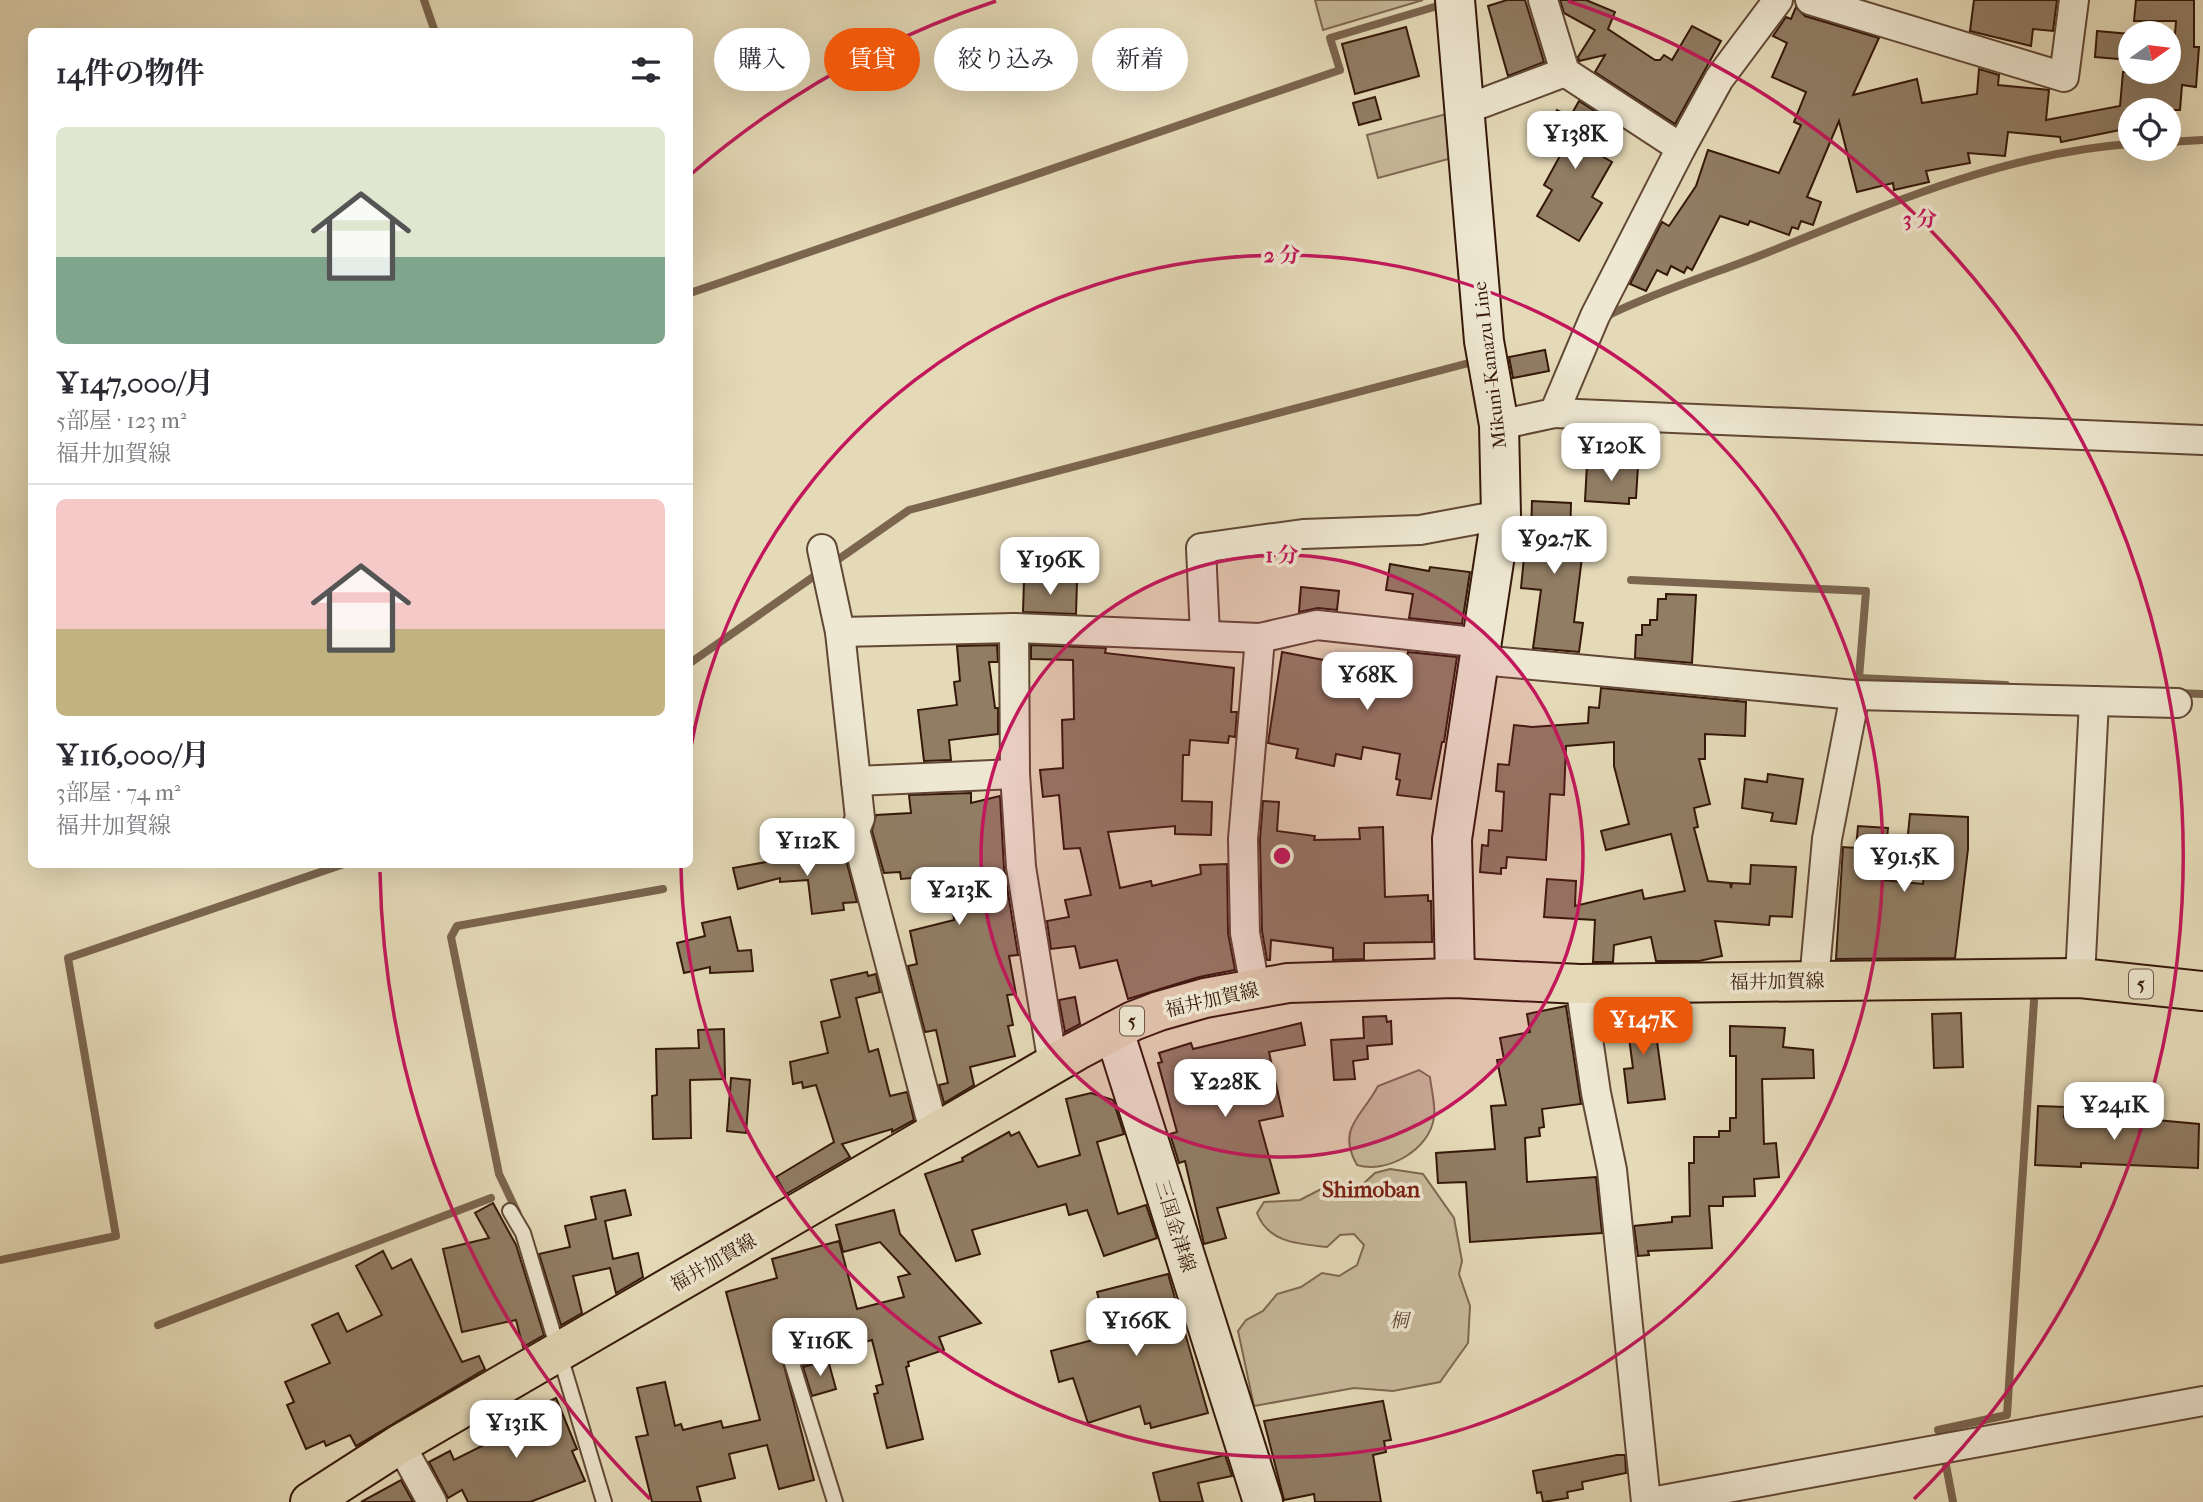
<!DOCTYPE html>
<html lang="ja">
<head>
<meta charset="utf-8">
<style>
  body { margin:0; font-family:"IM FELL French Canon","Noto Serif JP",serif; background:#f7f7f7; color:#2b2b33; height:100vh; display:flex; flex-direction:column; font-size:26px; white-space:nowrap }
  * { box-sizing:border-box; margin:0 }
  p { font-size:23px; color:#7c7c81 }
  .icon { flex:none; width:38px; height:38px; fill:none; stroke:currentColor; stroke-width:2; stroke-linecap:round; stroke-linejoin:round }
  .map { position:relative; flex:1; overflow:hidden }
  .sheet { position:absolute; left:28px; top:28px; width:665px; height:840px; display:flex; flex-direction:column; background:#fff; border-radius:10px; box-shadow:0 7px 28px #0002 }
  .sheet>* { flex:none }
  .hud { position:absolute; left:714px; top:28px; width:665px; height:63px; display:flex; gap:14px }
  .needle { width:46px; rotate:76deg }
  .tools { position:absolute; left:2118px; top:21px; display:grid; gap:14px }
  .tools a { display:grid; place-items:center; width:63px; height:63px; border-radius:50%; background:#fff; box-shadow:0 7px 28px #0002; font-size:35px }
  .price { position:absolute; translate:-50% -60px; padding:0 16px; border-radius:14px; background:#fff; color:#222; font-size:23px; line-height:46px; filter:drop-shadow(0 2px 4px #0008) }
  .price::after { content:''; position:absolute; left:50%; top:42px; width:21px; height:16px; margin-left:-10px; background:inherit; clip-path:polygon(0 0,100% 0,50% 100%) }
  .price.on { background:#ea580c; color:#fff }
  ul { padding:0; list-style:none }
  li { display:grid; align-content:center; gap:14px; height:371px; padding:0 28px }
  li+li { border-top:2px solid #e1e1e2 }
  li span { display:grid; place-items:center; height:217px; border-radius:10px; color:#555 }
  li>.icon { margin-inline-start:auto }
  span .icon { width:126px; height:126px; fill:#fffc; stroke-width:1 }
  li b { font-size:30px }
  h2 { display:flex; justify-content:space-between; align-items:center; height:84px; padding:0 28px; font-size:30px }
  .chip { padding:0 24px; border-radius:32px; background:#fff; box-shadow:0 7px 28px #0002; font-size:24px; line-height:63px }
  .chip.on { background:#ea580c; color:#fff }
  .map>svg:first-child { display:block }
  .green { fill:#c7b99a; stroke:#7e6852; stroke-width:2 }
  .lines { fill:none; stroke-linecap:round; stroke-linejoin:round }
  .stream { stroke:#7b654e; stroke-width:8 }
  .building { fill:#917d64; stroke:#351809; stroke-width:2 }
  .service-casing { stroke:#614835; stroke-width:18 }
  .minor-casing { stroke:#614835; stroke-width:32 }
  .secondary-casing { stroke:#351809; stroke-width:42 }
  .primary-casing { stroke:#351809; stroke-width:42 }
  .service { stroke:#eee7d1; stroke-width:14 }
  .minor { stroke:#eee7d1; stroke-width:28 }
  .secondary { stroke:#eee7d1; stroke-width:38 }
  .primary { stroke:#e5dab8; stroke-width:38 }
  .ring { fill:none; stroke:#c2185b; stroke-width:3.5 }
  .labels { text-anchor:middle; stroke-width:7; stroke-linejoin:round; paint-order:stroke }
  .shield { fill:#eee7d1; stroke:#6c5645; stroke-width:2 }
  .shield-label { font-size:18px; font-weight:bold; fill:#351809 }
  .street-label { font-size:19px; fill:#351809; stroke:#eee7d1 }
  .park-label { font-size:19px; font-style:italic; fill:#614834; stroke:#eee7d1 }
  .quarter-label { font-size:23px; font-weight:bold; fill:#7a1f14; stroke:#eee7d1 }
  .centre { fill:#c2185b; stroke:#eee7d1; stroke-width:3.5 }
  .ring-label { font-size:21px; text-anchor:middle; font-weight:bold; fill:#c2185b; stroke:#eee7d1; stroke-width:7; stroke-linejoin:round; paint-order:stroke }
</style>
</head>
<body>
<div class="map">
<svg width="2203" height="1502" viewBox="0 0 2203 1502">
  <rect width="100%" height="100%" fill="#e5dab8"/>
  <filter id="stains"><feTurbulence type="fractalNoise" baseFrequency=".00286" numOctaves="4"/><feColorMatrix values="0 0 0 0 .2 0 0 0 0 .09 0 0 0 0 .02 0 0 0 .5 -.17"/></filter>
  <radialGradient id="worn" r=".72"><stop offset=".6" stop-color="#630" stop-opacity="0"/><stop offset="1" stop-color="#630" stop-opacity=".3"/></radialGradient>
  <!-- green -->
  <g class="green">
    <polygon points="1315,0 1423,0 1323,30"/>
    <polygon points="1454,112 1452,158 1378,178 1367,135"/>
    <path d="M1419,1070L1430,1077C1431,1089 1436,1105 1434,1117C1430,1150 1387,1174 1357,1165C1336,1128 1362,1117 1378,1086Z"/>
    <path d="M1390,1169L1423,1174L1454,1218L1462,1261L1459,1274L1470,1306L1468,1343L1440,1382L1393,1391L1354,1388L1254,1406L1238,1331L1246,1320L1263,1311L1277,1294L1301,1287L1322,1273L1339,1276L1357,1265L1364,1245L1354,1234L1340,1235L1327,1247C1299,1244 1268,1243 1257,1213L1264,1202L1300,1200L1327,1186L1362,1185L1375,1173Z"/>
  </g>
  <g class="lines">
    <!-- stream -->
    <g class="stream">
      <polyline points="424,0 435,32"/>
      <polyline points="2168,142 2203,140"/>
      <polyline points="690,293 1340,70 1330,38 1434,7"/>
      <path d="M1611,314C1661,290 1713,274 1764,254C1881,207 2003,153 2130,144"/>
      <polyline points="1631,580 1866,591 1859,678 2006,685"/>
      <polyline points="690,663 909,510 1465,364"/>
      <polyline points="2176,693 2203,694"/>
      <polyline points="518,1214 499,1174 451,937 457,926 663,889"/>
      <polyline points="0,1260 116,1236 68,958 344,864"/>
      <polyline points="158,1325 491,1198"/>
      <polyline points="1938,1430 2007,1415 2034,1001"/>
      <polyline points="1946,1465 1953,1502"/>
    </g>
  </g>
  <!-- building -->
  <g class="building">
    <polygon points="1507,0 1525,0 1544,62 1508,76 1488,6"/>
    <polygon points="1560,0 1586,0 1615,12 1608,29 1655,60 1660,60 1664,55 1672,60 1692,26 1721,41 1675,124 1595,72 1605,55 1579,61 1578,57 1595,30 1564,13"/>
    <polygon points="1974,0 2057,0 2053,31 2033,29 2031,46 1970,31"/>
    <polygon points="2136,0 2194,0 2194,47 2199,47 2196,87 2182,85 2180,110 2130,110 2130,128 2061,142 2060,137 2008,132 2005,156 1968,153 1970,163 1926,171 1929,182 1894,190 1893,183 1857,192 1839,121 1807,197 1821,202 1813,225 1801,221 1798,229 1792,227 1789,235 1750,221 1748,225 1720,216 1692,270 1687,267 1684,273 1671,266 1667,275 1657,270 1646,291 1630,284 1662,222 1669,226 1696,186 1708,150 1779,173 1801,125 1794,122 1806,92 1772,77 1787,43 1773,36 1786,17 1791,19 1796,7 1805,16 1879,38 1853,95 1917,79 1922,103 1977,94 1979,69 1999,75 1998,85 2049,90 2046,120 2120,106 2123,72 2172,72 2176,21 2134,21"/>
    <polygon points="1406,27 1419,76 1355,94 1342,44"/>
    <polygon points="2097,31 2130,34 2130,60 2095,57"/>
    <polygon points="1375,97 1381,119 1359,125 1353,103"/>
    <polygon points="1579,101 1610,121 1593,151 1612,162 1592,197 1602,203 1579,241 1537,216 1552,190 1544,185 1566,145 1544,133 1557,110 1570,117"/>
    <polygon points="1545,350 1549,371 1513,378 1509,357"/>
    <polygon points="1587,464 1638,466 1636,498 1629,498 1629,504 1585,501"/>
    <polygon points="1532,501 1571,503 1570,541 1578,542 1577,548 1583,549 1574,622 1583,623 1579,652 1533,648 1541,590 1521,588 1526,536 1531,537"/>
    <polygon points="1390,564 1429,571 1430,567 1470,572 1462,624 1409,618 1413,594 1386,590"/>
    <polygon points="1024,580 1077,582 1076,614 1023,612"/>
    <polygon points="1301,587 1339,591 1337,610 1318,608 1299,612"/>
    <polygon points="1666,594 1696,595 1692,663 1635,658 1636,635 1642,635 1642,625 1650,625 1650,620 1657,620 1658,599 1666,599"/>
    <polygon points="997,645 998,662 989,662 995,708 998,708 998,734 949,740 951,760 924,761 918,710 957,705 954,682 960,681 957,646"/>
    <polygon points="1031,645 1106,648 1105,653 1234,668 1231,712 1237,712 1235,737 1229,736 1228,743 1190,740 1189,755 1183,755 1182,801 1212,802 1211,835 1175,834 1175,826 1108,832 1120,888 1151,881 1152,886 1201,874 1200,865 1227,864 1228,933 1235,970 1199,977 1128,999 1117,960 1080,968 1075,946 1051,949 1047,921 1069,917 1065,900 1091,895 1080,848 1064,849 1059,795 1043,797 1040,770 1063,768 1062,720 1074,719 1073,660 1031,659"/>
    <polygon points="1282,652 1355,666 1357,658 1405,668 1408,652 1457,657 1444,742 1442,742 1431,799 1397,795 1400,780 1396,779 1400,754 1363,747 1361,759 1336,754 1334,766 1296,758 1298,749 1268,743"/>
    <polygon points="1601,688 1746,702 1745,736 1705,734 1705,759 1699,759 1710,804 1694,808 1698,827 1694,828 1708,881 1730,883 1731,888 1732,883 1750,884 1751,865 1796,867 1792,917 1770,916 1769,925 1715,921 1722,956 1699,961 1656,961 1651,937 1614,945 1613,962 1593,962 1595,920 1544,917 1547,879 1576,881 1575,906 1642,890 1644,899 1685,891 1671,834 1606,850 1601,831 1629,824 1614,766 1614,742 1566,746 1564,795 1550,794 1546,860 1507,857 1506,868 1501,868 1501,874 1480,872 1482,845 1488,846 1489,830 1502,831 1504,792 1496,791 1498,764 1509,765 1514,725 1532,727 1588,723 1589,707 1599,708"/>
    <polygon points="1768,774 1803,779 1796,824 1771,821 1773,813 1742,808 1745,779 1767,782"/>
    <polygon points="971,793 971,803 1000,796 1004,868 1018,955 1009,956 1016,994 1007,995 1013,1025 1008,1026 1015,1056 970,1067 974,1085 944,1103 939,1085 948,1083 936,1030 925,1032 908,966 917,964 910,931 954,920 949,875 901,879 900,872 884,873 872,831 876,815 911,813 909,795"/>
    <polygon points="1263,801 1279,802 1277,831 1315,836 1314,840 1360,839 1359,828 1383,827 1385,897 1428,895 1428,901 1431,901 1432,942 1364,943 1364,959 1333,960 1333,948 1271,940 1270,960 1267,960 1262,931 1260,840"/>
    <polygon points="1910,814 1968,817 1968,849 1955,958 1836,959 1843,847 1856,848 1858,826 1888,828 1883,880 1923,884 1926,846 1907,844"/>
    <polygon points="843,848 857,902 843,903 844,910 812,914 808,880 780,882 780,878 738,889 733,868"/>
    <polygon points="730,917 738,951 751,950 753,971 710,973 710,967 684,973 677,943 705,936 702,923"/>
    <polygon points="867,972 868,976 876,974 880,992 856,998 869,1052 878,1049 890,1096 907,1092 914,1120 892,1132 892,1129 842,1144 850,1157 786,1194 776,1177 834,1142 816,1085 803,1088 802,1082 793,1084 790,1062 828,1053 821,1022 840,1017 831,980"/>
    <polygon points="1075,997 1080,1024 1065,1032 1059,1000"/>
    <polygon points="1652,1005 1665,1099 1628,1103 1624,1069 1633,1068 1625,1007"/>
    <polygon points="1566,1006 1581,1104 1542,1109 1544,1127 1539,1128 1540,1136 1525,1138 1527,1182 1596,1177 1602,1233 1470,1242 1466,1182 1438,1183 1436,1153 1495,1149 1491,1106 1506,1105 1497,1060 1504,1059 1500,1038 1530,1032 1527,1014"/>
    <polygon points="1961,1013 1963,1067 1934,1068 1932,1014"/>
    <polygon points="1386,1016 1387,1022 1391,1021 1392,1044 1367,1046 1368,1059 1353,1061 1355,1079 1334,1080 1331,1040 1364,1038 1363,1017"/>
    <polygon points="1301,1023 1305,1045 1269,1052 1283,1116 1259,1121 1279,1193 1217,1208 1226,1238 1204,1244 1185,1161 1179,1163 1170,1134 1177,1132 1158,1063 1162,1062 1159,1053 1191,1043 1193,1049"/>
    <polygon points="1730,1026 1785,1028 1783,1047 1813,1050 1814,1078 1762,1079 1764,1144 1776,1143 1779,1177 1754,1179 1755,1196 1723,1197 1723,1206 1709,1206 1712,1248 1648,1251 1649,1255 1638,1256 1634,1226 1672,1222 1672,1217 1690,1216 1689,1163 1694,1163 1694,1137 1719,1137 1719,1131 1730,1131 1730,1118 1736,1118 1736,1056 1730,1056"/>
    <polygon points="724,1029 725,1079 690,1080 691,1138 653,1139 652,1096 657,1095 656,1049 699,1048 698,1030"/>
    <polygon points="731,1078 750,1080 746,1133 727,1131"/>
    <polygon points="1091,1093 1113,1100 1124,1134 1097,1142 1118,1214 1146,1205 1157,1238 1104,1256 1087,1210 1069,1215 1066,1204 972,1230 980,1254 956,1261 925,1174 963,1161 962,1158 1009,1132 1011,1136 1019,1132 1038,1167 1080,1155 1066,1099"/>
    <polygon points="2038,1106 2065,1107 2064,1117 2082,1118 2081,1121 2146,1124 2146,1119 2199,1124 2198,1168 2081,1163 2081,1167 2035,1165"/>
    <polygon points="625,1190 631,1215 605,1221 613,1259 638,1253 643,1277 616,1293 610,1268 573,1276 582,1313 561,1325 539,1254 570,1247 565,1226 596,1219 591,1197"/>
    <polygon points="493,1203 516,1245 544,1335 523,1347 516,1320 462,1332 443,1249 489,1238 475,1213"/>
    <polygon points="894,1210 900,1234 981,1323 939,1337 944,1350 908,1362 909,1366 906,1367 923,1439 887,1448 874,1394 878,1393 876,1386 883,1384 872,1340 841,1348 838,1342 830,1340 788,1351 782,1358 814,1480 779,1489 767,1445 729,1454 735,1478 697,1487 701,1502 652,1502 636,1437 648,1435 637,1388 665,1382 675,1426 681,1424 683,1430 721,1421 723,1428 760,1420 726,1292 777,1278 772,1259 839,1241 857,1309 904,1297 898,1277 910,1274 880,1242 843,1252 836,1225"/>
    <polygon points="383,1251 392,1269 411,1259 462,1362 479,1356 485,1369 356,1446 350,1435 326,1446 324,1441 306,1449 287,1405 294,1402 285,1382 330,1363 312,1325 338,1313 347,1332 382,1315 356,1266"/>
    <polygon points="1168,1274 1208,1413 1151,1428 1150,1423 1145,1424 1140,1406 1088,1423 1073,1378 1059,1382 1051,1351 1108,1336 1097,1292"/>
    <polygon points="828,1360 836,1389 812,1396 803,1367"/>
    <polygon points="556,1398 577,1449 572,1451 585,1481 530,1502 468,1502 462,1490 448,1498 429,1462 450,1451 454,1460 492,1441 486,1429"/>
    <polygon points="1383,1401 1391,1440 1384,1441 1386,1452 1373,1455 1381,1502 1315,1502 1314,1494 1284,1500 1264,1421"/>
    <polygon points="1225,1455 1232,1476 1198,1483 1203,1502 1160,1502 1153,1473"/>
    <polygon points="1617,1455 1625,1455 1626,1473 1582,1482 1583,1489 1567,1492 1568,1498 1543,1502 1541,1492 1537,1493 1533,1471"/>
    <polygon points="401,1480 413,1502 361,1502"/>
  </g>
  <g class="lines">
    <defs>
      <g id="service">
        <polyline points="510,1211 523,1233 604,1502"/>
        <polyline points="832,1349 791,1360 835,1502"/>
      </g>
      <g id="minor">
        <polyline points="1543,0 1565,72 1681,148"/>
        <polyline points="1810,0 2064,77 2074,0"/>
        <polyline points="1464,110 1565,72"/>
        <polyline points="1554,413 2203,440"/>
        <polyline points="1499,425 1554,413 1595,316 1681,148 1719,79 1778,0"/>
        <polyline points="822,549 840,632 860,818 855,830 935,1135"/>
        <polyline points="1014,628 1015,774 1021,867 1053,1065"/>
        <polyline points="840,632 1014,628 1260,638 1317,625 1483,643"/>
        <polyline points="1205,635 1201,548 1303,534 1420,530 1501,515"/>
        <polyline points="1480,660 1855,695 2177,703"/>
        <polyline points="856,781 1015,774"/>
        <polyline points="2080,978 2094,701"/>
        <polyline points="1814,981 1827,839 1855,695"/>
        <polyline points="1580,984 1596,1093 1612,1170 1646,1502"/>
        <polyline points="1255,987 1245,933 1243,839 1260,638"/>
        <polyline points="400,1444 432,1502"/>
        <polyline points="1651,1502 2203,1401"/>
      </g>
      <g id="secondary">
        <polyline points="1455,0 1484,341 1499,425 1501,515 1452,839 1455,978"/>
        <polyline points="1114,1031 1263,1502"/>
      </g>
      <polyline id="primary" points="310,1502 400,1444 1076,1051 1133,1021 1159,1011 1205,998 1288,983 1455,978 1580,984 2080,978 2203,991"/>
    </defs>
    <!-- service casing -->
    <use href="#service" class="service-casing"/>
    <!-- minor casing -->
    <use href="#minor" class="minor-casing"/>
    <!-- secondary casing -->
    <use href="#secondary" class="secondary-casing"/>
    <!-- primary casing -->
    <use href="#primary" class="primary-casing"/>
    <!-- service -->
    <use href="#service" class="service"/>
    <!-- minor -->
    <use href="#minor" class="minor"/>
    <!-- secondary -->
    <use href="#secondary" class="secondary"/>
    <!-- primary -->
    <use href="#primary" class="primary"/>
  </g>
  <!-- distance rings -->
  <circle cx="1282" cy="856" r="301" fill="#c2185b" fill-opacity=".12"/>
  <g class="ring">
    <circle cx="1282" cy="856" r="301"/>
    <path d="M690 752A601 601 0 1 1 681 866"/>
    <path d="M650 1499A902 902 0 0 1 380 872M690 175A902 902 0 0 1 996 1M1568 1A902 902 0 0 1 1914 1499"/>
  </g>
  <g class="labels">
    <!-- shield labels -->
    <g class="shield">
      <rect x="2129" y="969.5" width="24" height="29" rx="5"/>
      <rect x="1120" y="1006.5" width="24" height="29" rx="5"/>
    </g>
    <g class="shield-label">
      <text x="2141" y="990">5</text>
      <text x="1132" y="1027">5</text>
    </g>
    <!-- street labels -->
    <g class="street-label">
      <text transform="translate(1489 365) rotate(-97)" y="7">Mikuni-Kanazu Line</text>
      <text transform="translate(1777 981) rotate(-1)" y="7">福井加賀線</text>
      <text transform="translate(1212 999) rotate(-13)" y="7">福井加賀線</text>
      <text transform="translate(1176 1226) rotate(73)" y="7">三国金津線</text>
      <text transform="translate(713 1262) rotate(-30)" y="7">福井加賀線</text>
    </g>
    <!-- park labels -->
    <g class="park-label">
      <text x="1399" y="1327">桐</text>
    </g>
    <!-- quarter labels -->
    <g class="quarter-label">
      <text x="1371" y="1197">Shimoban</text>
    </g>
  </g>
  <circle cx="1282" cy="856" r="10" class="centre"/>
  <g class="ring-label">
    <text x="1920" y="226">3 分</text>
    <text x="1282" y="262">2 分</text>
    <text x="1282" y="562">1 分</text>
  </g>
  <rect width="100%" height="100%" filter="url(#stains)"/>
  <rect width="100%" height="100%" fill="url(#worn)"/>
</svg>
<div class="tools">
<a><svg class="needle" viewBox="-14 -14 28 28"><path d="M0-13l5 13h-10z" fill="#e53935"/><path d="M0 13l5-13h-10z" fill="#7c7c81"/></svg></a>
<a><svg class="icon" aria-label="locate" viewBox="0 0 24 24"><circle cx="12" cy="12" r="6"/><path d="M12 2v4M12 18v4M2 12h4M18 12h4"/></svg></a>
</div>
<b class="price" style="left:1575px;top:171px">¥138K</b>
<b class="price" style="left:1611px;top:483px">¥120K</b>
<b class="price" style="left:1554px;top:576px">¥92.7K</b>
<b class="price" style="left:1050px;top:597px">¥196K</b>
<b class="price" style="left:1367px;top:712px">¥68K</b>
<b class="price" style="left:807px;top:878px">¥112K</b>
<b class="price" style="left:1904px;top:894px">¥91.5K</b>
<b class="price" style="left:959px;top:927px">¥213K</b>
<b class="price on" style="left:1643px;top:1057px">¥147K</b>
<b class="price" style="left:1225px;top:1119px">¥228K</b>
<b class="price" style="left:2114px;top:1142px">¥241K</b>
<b class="price" style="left:1136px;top:1358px">¥166K</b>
<b class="price" style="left:820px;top:1378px">¥116K</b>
<b class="price" style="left:516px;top:1460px">¥131K</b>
<div class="hud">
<a class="chip">購入</a>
<a class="chip on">賃貸</a>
<a class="chip">絞り込み</a>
<a class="chip">新着</a>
</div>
<section class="sheet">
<h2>14件の物件<svg class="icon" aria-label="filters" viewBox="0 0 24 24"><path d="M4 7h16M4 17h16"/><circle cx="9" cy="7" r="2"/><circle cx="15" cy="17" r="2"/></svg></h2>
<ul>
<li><span style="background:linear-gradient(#dfe7d0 60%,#7fa58c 0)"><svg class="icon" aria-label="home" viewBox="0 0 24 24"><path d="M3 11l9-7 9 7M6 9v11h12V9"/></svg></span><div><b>¥147,000/月</b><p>5部屋 · 123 m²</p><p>福井加賀線</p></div></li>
<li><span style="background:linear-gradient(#f6c9c9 60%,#c2b280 0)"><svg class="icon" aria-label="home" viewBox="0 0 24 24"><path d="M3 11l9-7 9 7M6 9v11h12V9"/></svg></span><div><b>¥116,000/月</b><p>3部屋 · 74 m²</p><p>福井加賀線</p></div></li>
</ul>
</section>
</div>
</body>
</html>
